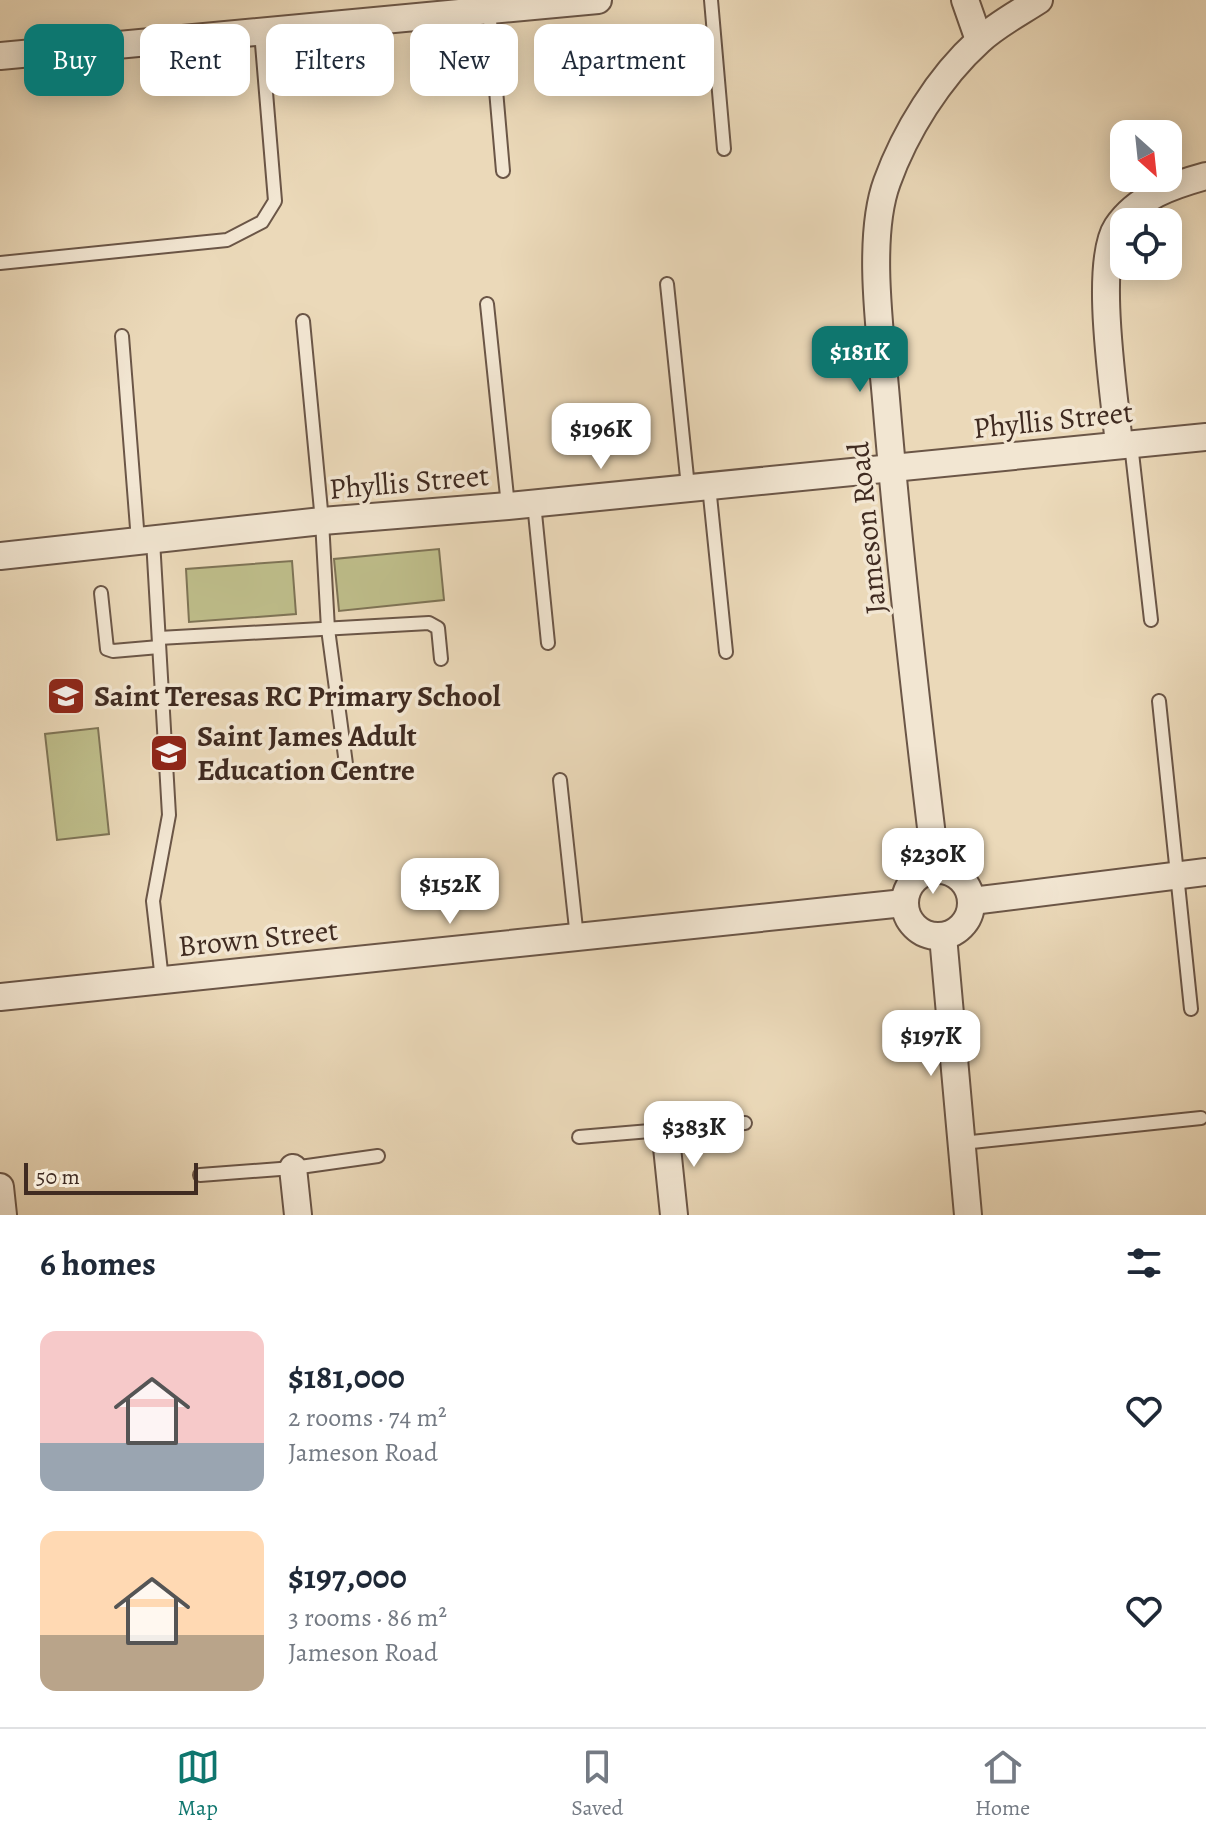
<!DOCTYPE html>
<html lang="en">
<head>
<meta charset="utf-8">
<style>
  body { margin:0; font-family:Alegreya,serif; background:#f6f6f7; color:#1f2937; height:100vh; display:flex; flex-direction:column; font-size:30px; white-space:nowrap }
  * { box-sizing:border-box; margin:0 }
  p { font-size:26px; color:#747a83 }
  .icon { flex:none; width:44px; height:44px; fill:none; stroke:currentColor; stroke-width:2; stroke-linecap:round; stroke-linejoin:round }
  .map { position:relative; height:1215px; overflow:hidden }
  .drawer { display:flex; flex-direction:column; background:#fff; flex:1 }
  .drawer>* { flex:none }
  .top-card { position:absolute; left:24px; top:24px; width:800px; height:72px; display:flex; gap:16px }
  .needle { width:52px; rotate:153deg }
  .controls { position:absolute; left:1110px; top:120px; display:grid; gap:16px }
  .controls a { display:grid; place-items:center; width:72px; height:72px; border-radius:16px; background:#fff; box-shadow:0 4px 20px #0003; font-size:40px }
  .scale { position:absolute; left:24px; bottom:20px; width:174px; box-sizing:border-box; padding-left:8px; border:4px solid #402b21; border-top:0; font-size:22px; line-height:28px; white-space:nowrap; color:#402b21; -webkit-text-stroke:6px #f2e6d2; paint-order:stroke }
  .price { position:absolute; translate:-50% -68px; padding:0 18px; border-radius:16px; background:#fff; color:#222; font-size:26px; line-height:52px; filter:drop-shadow(0 2px 4px #0008) }
  .price::after { content:''; position:absolute; left:50%; top:48px; width:24px; height:18px; margin-left:-12px; background:inherit; clip-path:polygon(0 0,100% 0,50% 100%) }
  .price.on { background:#0f766e; color:#fff }
  ul { padding:0; list-style:none }
  li { display:flex; align-items:center; gap:24px; height:200px; padding:0 40px }
  li span { display:grid; place-items:center; flex:none; width:224px; height:160px; border-radius:16px; color:#555 }
  li>.icon { margin-inline-start:auto }
  span .icon { width:96px; height:96px; fill:#fffc; stroke-width:1 }
  li b { font-size:34px }
  h2 { display:flex; justify-content:space-between; align-items:center; height:96px; padding:0 40px; font-size:34px }
  .chip { padding:0 28px; border-radius:16px; background:#fff; box-shadow:0 4px 20px #0003; font-size:28px; line-height:72px }
  .chip.on { background:#0f766e; color:#fff }
  .menu { display:flex; justify-content:space-around; align-items:center; height:112px; border-top:2px solid #e0e1e3; background:#fff; font-size:22px; color:#747a83 }
  .menu a { display:grid; justify-items:center; gap:4px }
  .menu .on { color:#0f766e }
  .map>svg:first-child { display:block }
  .green { fill:#bebd8a; stroke:#7f7456; stroke-width:2 }
  .lines { fill:none; stroke-linecap:round; stroke-linejoin:round }
  .lane-casing { stroke:#6b5647; stroke-width:16 }
  .street-casing { stroke:#6b5647; stroke-width:30 }
  .lane { stroke:#f2e6d2; stroke-width:12 }
  .street { stroke:#f2e6d2; stroke-width:26 }
  .labels { text-anchor:middle; stroke-width:7; stroke-linejoin:round; paint-order:stroke }
  .street-label { font-size:30px; fill:#402b21; stroke:#f2e6d2 }
  .poi-label { font-size:30px; font-weight:bold; fill:#402b21; stroke:#f2e6d2; text-anchor:start }
</style>
</head>
<body>
<div class="map">
<svg width="1206" height="1215" viewBox="0 0 1206 1215">
  <rect width="100%" height="100%" fill="#ebd9b9"/>
  <filter id="stains"><feTurbulence type="fractalNoise" baseFrequency=".0025" numOctaves="4"/><feColorMatrix values="0 0 0 0 .2 0 0 0 0 .09 0 0 0 0 .02 0 0 0 .5 -.17"/></filter>
  <radialGradient id="worn" r=".72"><stop offset=".6" stop-color="#630" stop-opacity="0"/><stop offset="1" stop-color="#630" stop-opacity=".3"/></radialGradient>
  <!-- green -->
  <g class="green">
    <polygon points="439,549 444,600 339,611 334,559"/>
    <polygon points="292,561 296,614 189,622 186,569"/>
    <polygon points="98,728 109,834 57,840 45,734"/>
  </g>
  <g class="lines">
    <defs>
      <g id="lane">
        <polyline points="711,0 724,149"/>
        <polyline points="489,9 503,171"/>
        <polyline points="0,263 227,240 262,222 275,201 261,32"/>
        <polyline points="667,284 688,487"/>
        <polyline points="487,304 508,506"/>
        <polyline points="303,321 322,521 328,629 346,764"/>
        <polyline points="122,336 138,541"/>
        <polyline points="1131,444 1151,620"/>
        <polyline points="709,486 726,652"/>
        <polyline points="534,503 548,643"/>
        <polyline points="153,540 169,815 153,901 162,980"/>
        <polyline points="101,593 107,649 113,651 159,647"/>
        <polyline points="159,638 429,623 438,628 441,659"/>
        <polyline points="1159,701 1191,1009"/>
        <polyline points="560,780 577,938"/>
        <polyline points="579,1137 745,1123"/>
        <polyline points="962,1143 1201,1118"/>
        <polyline points="200,1175 293,1168 378,1156"/>
      </g>
      <g id="street">
        <polyline points="965,0 979,40"/>
        <polyline points="0,56 598,0"/>
        <path d="M1119,445C1115,398 1093,263 1117,227C1137,197 1173,185 1206,176"/>
        <polyline points="0,556 322,521 508,506 1206,437"/>
        <path d="M936,869C917,713 899,556 886,399C881,338 866,239 887,182C905,132 939,77 979,41C996,25 1019,13 1039,0"/>
        <circle cx="938" cy="903" r="33"/>
        <polyline points="972,901 1206,872"/>
        <polyline points="943,936 968,1215"/>
        <polyline points="0,997 904,903"/>
        <polyline points="665,1128 674,1215"/>
        <polyline points="293,1168 298,1215"/>
        <polyline points="0,1187 3,1215"/>
      </g>
    </defs>
    <!-- lane casing -->
    <use href="#lane" class="lane-casing"/>
    <!-- street casing -->
    <use href="#street" class="street-casing"/>
    <!-- lane -->
    <use href="#lane" class="lane"/>
    <!-- street -->
    <use href="#street" class="street"/>
  </g>
  <!-- icons -->
  <defs>
    <symbol id="school-square" viewBox="-11 -11 22 22"><rect x="-9" y="-9" width="18" height="18" rx="4" fill="#8f2418" stroke="#f2e6d2"/><path d="M0-5L7-2L0 1L-7-2ZM-4 1L0 2.5L4 1V4Q0 6-4 4Z" fill="#fff"/></symbol>
    <symbol id="university-square" viewBox="-11 -11 22 22"><rect x="-9" y="-9" width="18" height="18" rx="4" fill="#8f2418" stroke="#f2e6d2"/><path d="M0-5L7-2L0 1L-7-2ZM-4 1L0 2.5L4 1V4Q0 6-4 4Z" fill="#fff"/></symbol>
  </defs>
  <g fill-rule="evenodd">
    <use href="#school-square" x="44" y="674" width="44" height="44"/>
    <use href="#university-square" x="147" y="731" width="44" height="44"/>
  </g>
  <g class="labels">
    <!-- street labels -->
    <g class="street-label">
      <text transform="translate(1053 420) rotate(-6)" y="10">Phyllis Street</text>
      <text transform="translate(409 482) rotate(-5)" y="10">Phyllis Street</text>
      <text transform="translate(867 528) rotate(-96)" y="10">Jameson Road</text>
      <text transform="translate(258 938) rotate(-6)" y="10">Brown Street</text>
    </g>
    <!-- poi labels -->
    <g class="poi-label">
      <text x="94" y="706">Saint Teresas RC Primary School</text>
      <text x="197" y="746">Saint James Adult<tspan x="197" dy="34">Education Centre</tspan></text>
    </g>
  </g>
  <rect width="100%" height="100%" filter="url(#stains)"/>
  <rect width="100%" height="100%" fill="url(#worn)"/>
</svg>
<div class="controls">
<a><svg class="needle" viewBox="-14 -14 28 28"><path d="M0-13l5 13h-10z" fill="#e53935"/><path d="M0 13l5-13h-10z" fill="#747a83"/></svg></a>
<a><svg class="icon" aria-label="locate" viewBox="0 0 24 24"><circle cx="12" cy="12" r="6"/><path d="M12 2v4M12 18v4M2 12h4M18 12h4"/></svg></a>
</div>
<div class="scale">50 m</div>
<b class="price on" style="left:860px;top:394px">$181K</b>
<b class="price" style="left:601px;top:471px">$196K</b>
<b class="price" style="left:933px;top:896px">$230K</b>
<b class="price" style="left:450px;top:926px">$152K</b>
<b class="price" style="left:931px;top:1078px">$197K</b>
<b class="price" style="left:694px;top:1169px">$383K</b>
<div class="top-card">
<a class="chip on">Buy</a>
<a class="chip">Rent</a>
<a class="chip">Filters</a>
<a class="chip">New</a>
<a class="chip">Apartment</a>
</div>
</div>
<section class="drawer">
<h2>6 homes<svg class="icon" aria-label="filters" viewBox="0 0 24 24"><path d="M4 7h16M4 17h16"/><circle cx="9" cy="7" r="2"/><circle cx="15" cy="17" r="2"/></svg></h2>
<ul>
<li><span style="background:linear-gradient(#f6c9c9 70%,#9aa5b1 0)"><svg class="icon" aria-label="home" viewBox="0 0 24 24"><path d="M3 11l9-7 9 7M6 9v11h12V9"/></svg></span><div><b>$181,000</b><p>2 rooms · 74 m²</p><p>Jameson Road</p></div><svg class="icon" aria-label="heart" viewBox="0 0 24 24"><path d="M12 20l-8-8c-3-5 5-10 8-4 3-6 11-1 8 4z"/></svg></li>
<li><span style="background:linear-gradient(#ffd9b3 65%,#b9a48a 0)"><svg class="icon" aria-label="home" viewBox="0 0 24 24"><path d="M3 11l9-7 9 7M6 9v11h12V9"/></svg></span><div><b>$197,000</b><p>3 rooms · 86 m²</p><p>Jameson Road</p></div><svg class="icon" aria-label="heart" viewBox="0 0 24 24"><path d="M12 20l-8-8c-3-5 5-10 8-4 3-6 11-1 8 4z"/></svg></li>
</ul>
</section>
<nav class="menu">
<a class="on"><svg class="icon" aria-label="map" viewBox="0 0 24 24"><path d="M3 6l6-2 6 2 6-2v14l-6 2-6-2-6 2zM9 4v14M15 6v14"/></svg>Map</a>
<a><svg class="icon" aria-label="saved" viewBox="0 0 24 24"><path d="M7 4h10v16l-5-4-5 4z"/></svg>Saved</a>
<a><svg class="icon" aria-label="home" viewBox="0 0 24 24"><path d="M3 11l9-7 9 7M6 9v11h12V9"/></svg>Home</a>
</nav>
</body>
</html>
